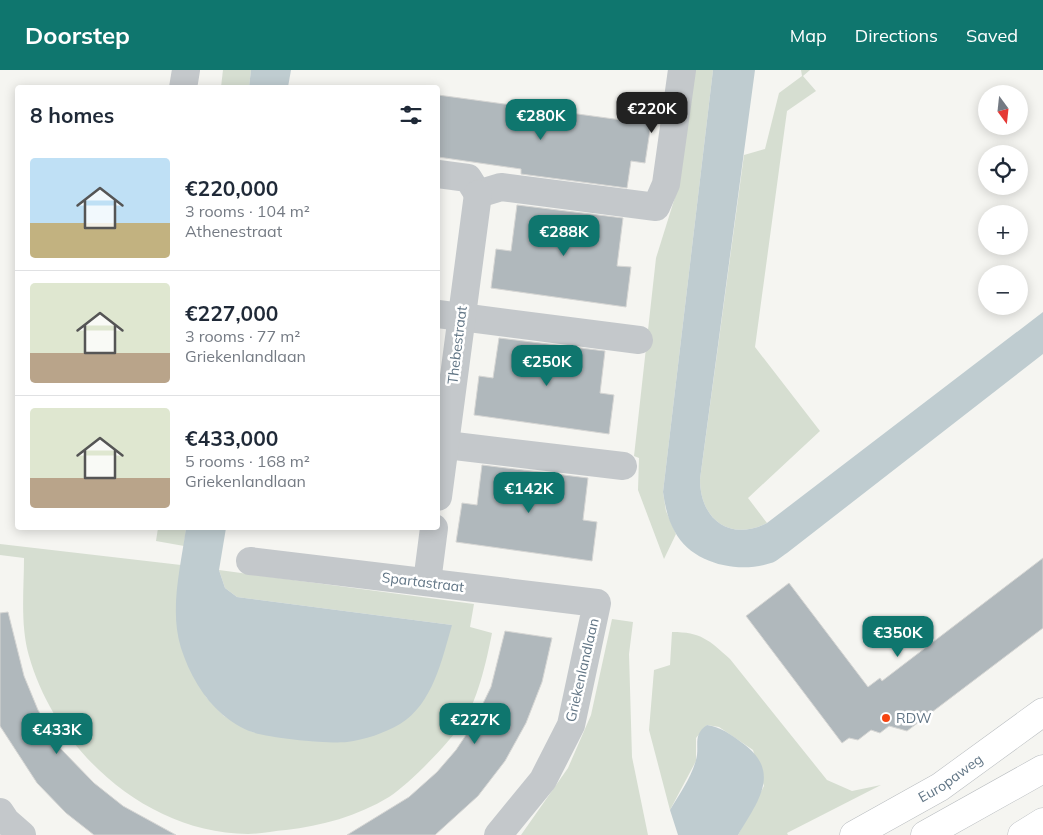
<!DOCTYPE html>
<html lang="en">
<head>
<meta charset="utf-8">
<style>
  body { margin:0; font-family:Mulish,sans-serif; background:#f6f6f7; color:#1f2937; height:100vh; display:flex; flex-direction:column; font-size:19px; white-space:nowrap }
  * { box-sizing:border-box; margin:0 }
  p { font-size:16px; color:#747a83 }
  .icon { flex:none; width:28px; height:28px; fill:none; stroke:currentColor; stroke-width:2; stroke-linecap:round; stroke-linejoin:round }
  .map { position:relative; flex:1; overflow:hidden }
  .side { position:absolute; left:15px; top:15px; width:425px; height:445px; display:flex; flex-direction:column; background:#fff; border-radius:5px; box-shadow:0 2px 12px #0003 }
  .side>* { flex:none }
  .needle { width:32px; rotate:165deg }
  .tools { position:absolute; left:978px; top:15px; display:grid; gap:10px }
  .tools a { display:grid; place-items:center; width:50px; height:50px; border-radius:50%; background:#fff; box-shadow:0 2px 12px #0003; font-size:25px }
  .price { position:absolute; translate:-50% -42px; padding:0 11px; border-radius:10px; background:#0f766e; color:#fff; font-size:16px; line-height:32px; filter:drop-shadow(0 1px 2px #0008) }
  .price::after { content:''; position:absolute; left:50%; top:30px; width:15px; height:11px; margin-left:-8px; background:inherit; clip-path:polygon(0 0,100% 0,50% 100%) }
  .price.current { background:#222; color:#fff }
  ul { padding:0; list-style:none }
  li { display:flex; align-items:center; gap:15px; height:125px; padding:0 15px }
  li+li { border-top:1px solid #e0e1e3 }
  li span { display:grid; place-items:center; flex:none; width:140px; height:100px; border-radius:5px; color:#555 }
  li>.icon { margin-inline-start:auto }
  span .icon { width:60px; height:60px; fill:#fffc; stroke-width:1 }
  li b { font-size:21px }
  h2 { display:flex; justify-content:space-between; align-items:center; height:60px; padding:0 15px; font-size:21px }
  header { display:flex; align-items:center; gap:30px; box-sizing:border-box; height:70px; padding:0 25px; background:#0f766e; color:#fff }
  header strong { font-size:24px }
  nav { display:flex; gap:28px; margin-inline-start:auto; font-size:18px }
  .map>svg:first-child { display:block }
  .green { fill:#d6ded1 }
  .water { fill:#bfccd0 }
  .building { fill:#b0b8bc; stroke:#d6d6d4 }
  .lines { fill:none; stroke-linecap:round; stroke-linejoin:round }
  .primary-casing { stroke:#b9bdc0; stroke-width:29 }
  .street { stroke:#c4c8cb; stroke-width:28 }
  .primary { stroke:#fff; stroke-width:28 }
  .poi-dot { fill:#f54411; stroke:#fff; stroke-width:2 }
  .labels { text-anchor:middle; stroke-width:5; stroke-linejoin:round; paint-order:stroke }
  .street-label { font-size:14px; fill:#617585; stroke:#fff }
  .poi-label { font-size:14px; fill:#617585; stroke:#fff; text-anchor:start }
</style>
</head>
<body>
<header>
<strong>Doorstep</strong>
<nav><a>Map</a><a>Directions</a><a>Saved</a></nav>
</header>
<div class="map">
<svg width="1043" height="765" viewBox="0 0 1043 765">
  <rect width="100%" height="100%" fill="#f5f5f1"/>
  <!-- green -->
  <g class="green">
    <polygon points="223,0 251,0 249,17 221,17"/>
    <polygon points="694,0 713,0 663,422 666,441 676,464 664,489 638,420 639,388 634,386 656,188 676,124"/>
    <path d="M801,0H810L803,6L816,21L787,41L755,277L820,361L748,428L767,453C729,472 700,449 700,409L744,85L765,79L779,23L802,6Z"/>
    <polygon points="158,458 186,458 184,476 156,471"/>
    <path d="M0,474L181,495L178,522L206,627L224,646L252,662L312,671L346,672L452,555L237,527L225,518L219,500L474,534L470,557L492,563C487,589 477,634 461,655C447,675 409,714 389,727C358,746 321,756 286,760C273,761 260,764 248,764C146,763 56,681 29,586C20,555 24,519 24,488L0,485Z"/>
    <polygon points="612,549 633,552 629,584 632,687 648,765 521,765 568,698 591,645"/>
    <path d="M672,562C701,562 709,570 730,589L827,710L852,721L881,715L787,763L788,765H738L764,716L753,680L719,657L707,655L696,668V691L670,740L649,660L654,600L670,595Z"/>
  </g>
  <!-- water -->
  <g class="water">
    <polygon points="251,0 291,0 288,17 249,17"/>
    <path d="M713,0H755L700,409C700,449 729,472 767,453L1043,242V284L787,483C782,486 776,492 771,493C739,504 692,494 675,462C668,450 665,436 663,422Z"/>
    <path d="M186,458H226L219,500L225,518L237,527L452,555C442,589 433,634 400,654C385,663 364,670 347,672C329,674 269,668 252,662C243,659 230,651 223,645C203,628 189,603 181,578C169,540 181,496 186,458Z"/>
    <path d="M707,655C721,657 730,664 741,672C783,701 758,731 738,765H678L670,740C679,725 691,708 696,690C700,676 692,665 707,655Z"/>
  </g>
  <!-- building -->
  <g class="building">
    <polygon points="438,25 651,54 645,93 631,91 627,118 521,104 521,99 438,87"/>
    <polygon points="517,135 623,148 617,196 631,197 626,237 491,218 496,179 511,181"/>
    <polygon points="499,268 605,281 600,323 614,325 609,364 474,345 479,306 493,308"/>
    <polygon points="482,395 588,408 583,450 597,452 592,491 456,472 462,433 477,435"/>
    <polygon points="1043,488 1043,558 907,661 889,656 880,663 871,660 858,670 849,668 842,673 746,546 789,513 868,617 880,608 882,611"/>
    <polygon points="8,542 24,606 38,640 61,679 94,713 123,736 176,765 94,765 66,743 37,713 0,656 0,543"/>
    <polygon points="505,561 552,568 542,612 526,653 505,691 478,726 435,765 347,765 409,727 437,702 456,680 472,656 491,617"/>
  </g>
  <g class="lines">
    <defs>
      <g id="primary">
        <path id="s1" d="M854,765L940,717L1043,642"/>
        <polyline points="925,765 1043,699"/>
        <polyline points="1022,765 1043,752"/>
      </g>
    </defs>
    <!-- primary casing -->
    <use href="#primary" class="primary-casing"/>
    <!-- street -->
    <g class="street">
      <polyline points="183,18 186,0"/>
      <polyline points="438,104 468,108 478,124"/>
      <polyline points="478,124 501,117 656,137 666,114 682,0"/>
      <polyline points="438,244 639,270"/>
      <polyline points="438,374 623,396"/>
      <polyline points="438,427 478,124"/>
      <polyline points="250,491 597,533 571,655 543,710 498,765"/>
      <polyline points="427,512 434,458"/>
      <polyline points="0,742 6,751 22,765"/>
    </g>
    <!-- primary -->
    <use href="#primary" class="primary"/>
  </g>
  <!-- markers -->
  <circle class="poi-dot" cx="886" cy="648" r="5"/>
  <g class="labels">
    <!-- street labels -->
    <g class="street-label">
      <text transform="translate(457 275) rotate(-83)" y="5">Thebestraat</text>
      <text transform="translate(423 512) rotate(7)" y="5">Spartastraat</text>
      <text transform="translate(582 600) rotate(-77)" y="5">Griekenlandlaan</text>
      <text dy="5" stroke="none"><textPath href="#s1" startOffset="112">Europaweg</textPath></text>
    </g>
    <!-- poi labels -->
    <g class="poi-label">
      <text x="896" y="653">RDW</text>
    </g>
  </g>
</svg>
<div class="tools">
<a><svg class="needle" viewBox="-14 -14 28 28"><path d="M0-13l5 13h-10z" fill="#e53935"/><path d="M0 13l5-13h-10z" fill="#747a83"/></svg></a>
<a><svg class="icon" aria-label="locate" viewBox="0 0 24 24"><circle cx="12" cy="12" r="6"/><path d="M12 2v4M12 18v4M2 12h4M18 12h4"/></svg></a>
<a>+</a>
<a>−</a>
</div>
<b class="price current" style="left:652px;top:64px">€220K</b>
<b class="price" style="left:541px;top:71px">€280K</b>
<b class="price" style="left:564px;top:187px">€288K</b>
<b class="price" style="left:547px;top:317px">€250K</b>
<b class="price" style="left:529px;top:444px">€142K</b>
<b class="price" style="left:898px;top:588px">€350K</b>
<b class="price" style="left:475px;top:675px">€227K</b>
<b class="price" style="left:57px;top:685px">€433K</b>
<section class="side">
<h2>8 homes<svg class="icon" aria-label="filters" viewBox="0 0 24 24"><path d="M4 7h16M4 17h16"/><circle cx="9" cy="7" r="2"/><circle cx="15" cy="17" r="2"/></svg></h2>
<ul>
<li><span style="background:linear-gradient(#bfe0f5 65%,#c2b280 0)"><svg class="icon" aria-label="home" viewBox="0 0 24 24"><path d="M3 11l9-7 9 7M6 9v11h12V9"/></svg></span><div><b>€220,000</b><p>3 rooms · 104 m²</p><p>Athenestraat</p></div></li>
<li><span style="background:linear-gradient(#dfe7d0 70%,#b9a48a 0)"><svg class="icon" aria-label="home" viewBox="0 0 24 24"><path d="M3 11l9-7 9 7M6 9v11h12V9"/></svg></span><div><b>€227,000</b><p>3 rooms · 77 m²</p><p>Griekenlandlaan</p></div></li>
<li><span style="background:linear-gradient(#dfe7d0 70%,#b9a48a 0)"><svg class="icon" aria-label="home" viewBox="0 0 24 24"><path d="M3 11l9-7 9 7M6 9v11h12V9"/></svg></span><div><b>€433,000</b><p>5 rooms · 168 m²</p><p>Griekenlandlaan</p></div></li>
</ul>
</section>
</div>
</body>
</html>
